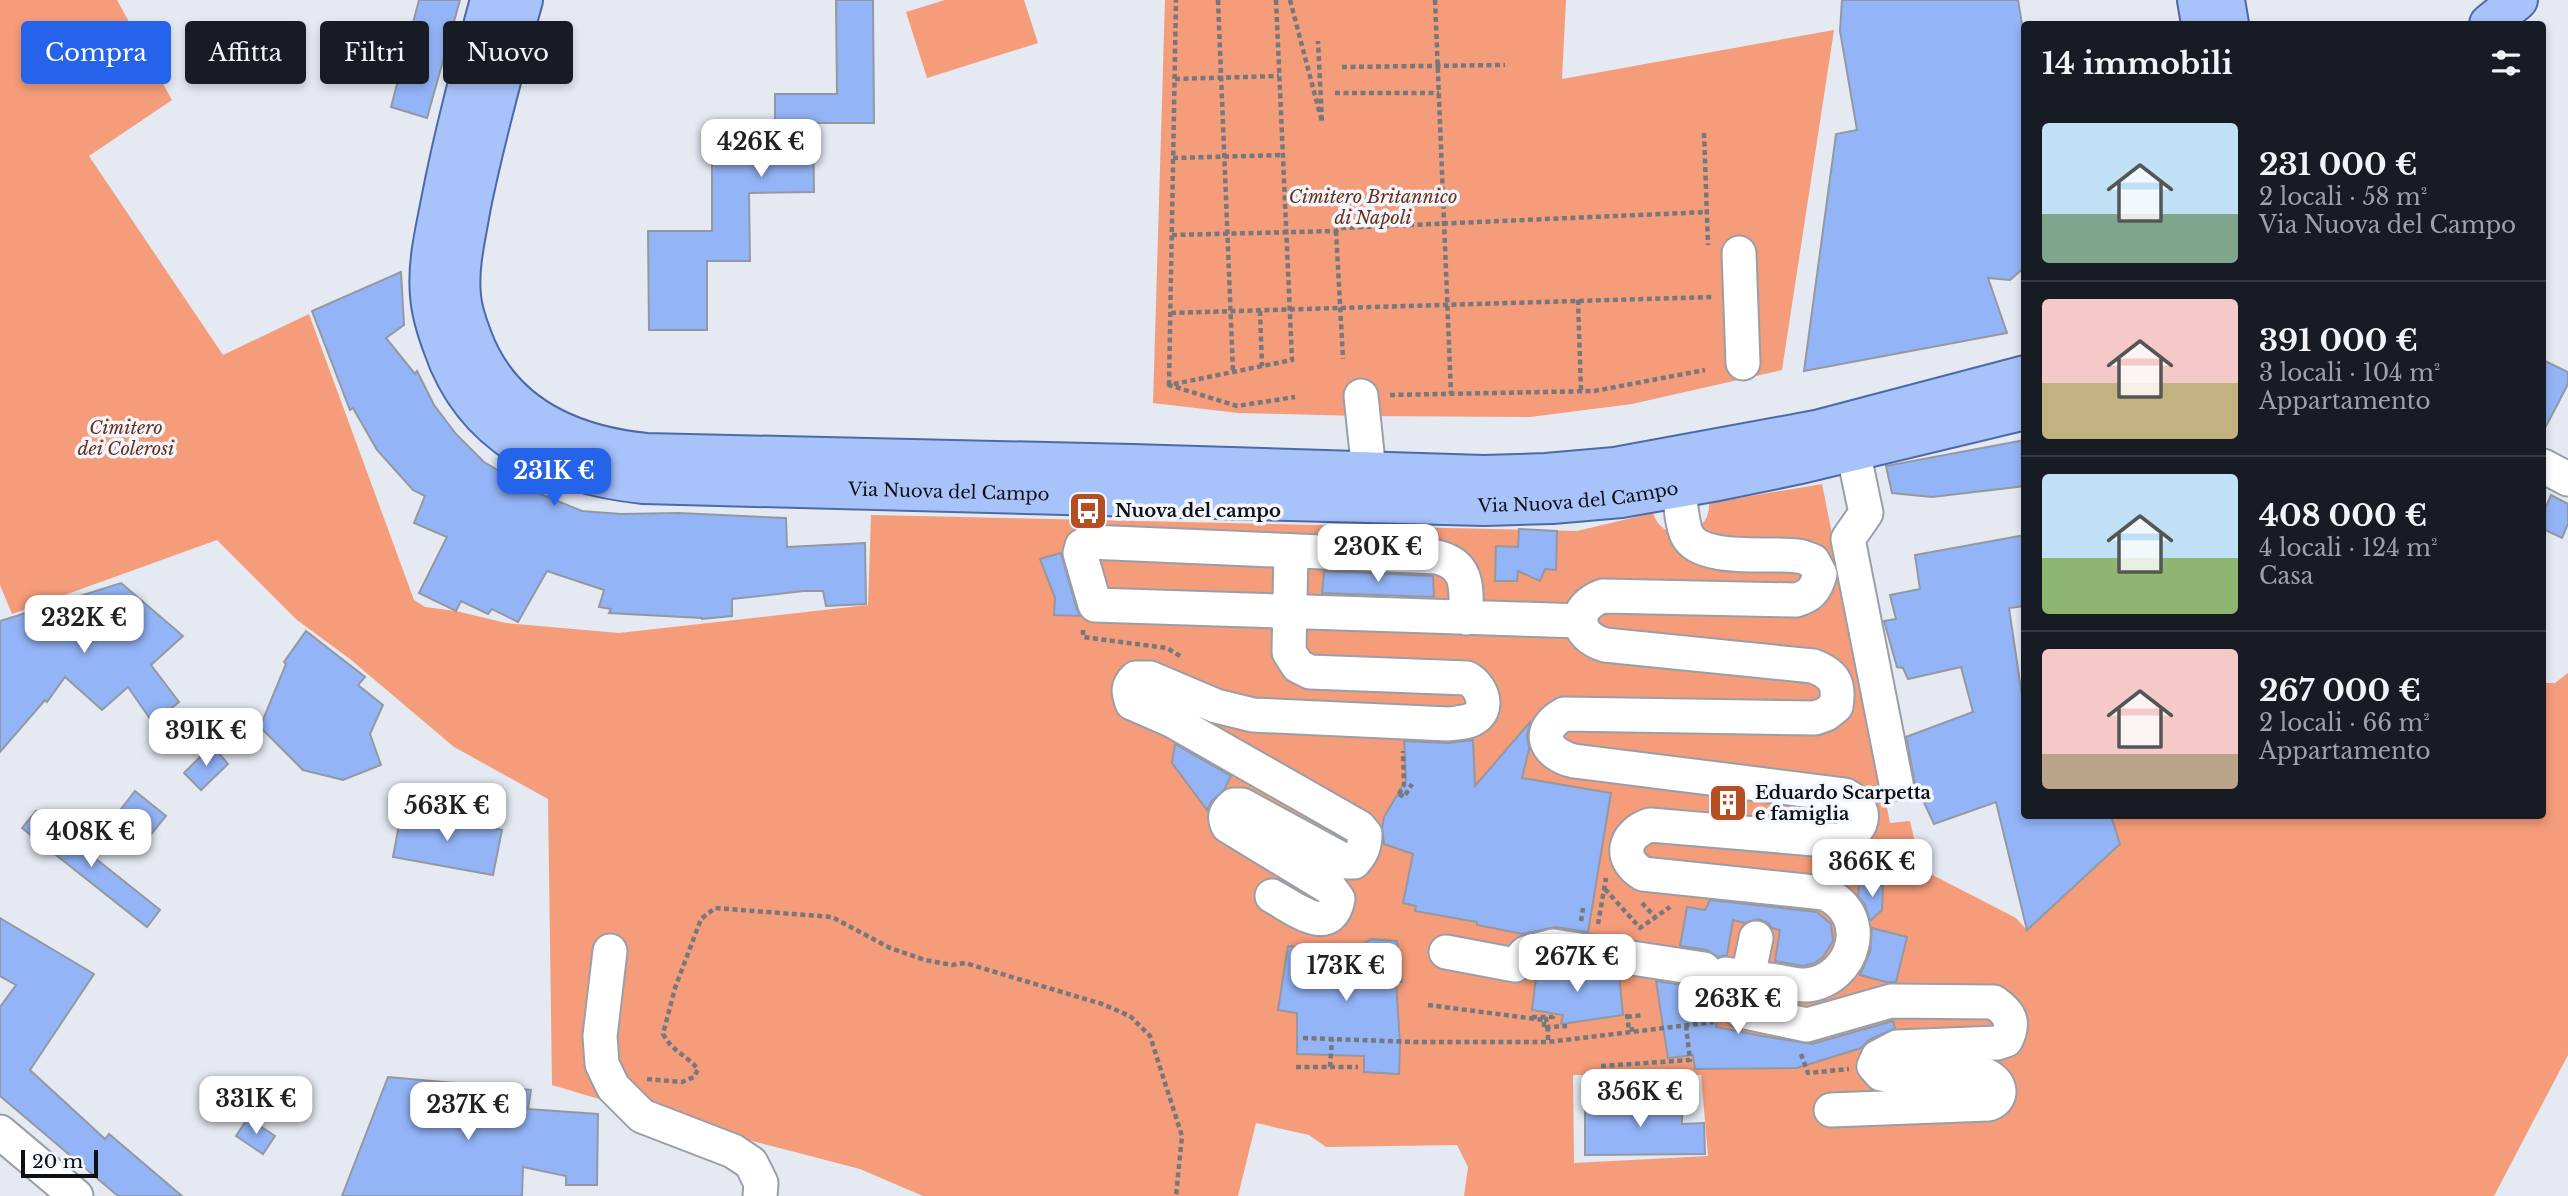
<!DOCTYPE html>
<html lang="it">
<head>
<meta charset="utf-8">
<style>
  body { margin:0; font-family:"Libre Baskerville",serif; background:#242831; color:#f1f3f6; height:100vh; display:flex; flex-direction:column; font-size:26px; white-space:nowrap }
  * { box-sizing:border-box; margin:0 }
  p { font-size:23px; color:#9ea1a6 }
  .icon { flex:none; width:38px; height:38px; fill:none; stroke:currentColor; stroke-width:2; stroke-linecap:round; stroke-linejoin:round }
  .map { position:relative; flex:1; overflow:hidden }
  .side { position:absolute; left:2021px; top:21px; width:525px; height:798px; display:flex; flex-direction:column; background:#171b24; border-radius:7px; box-shadow:0 4px 10px #0003 }
  .side>* { flex:none }
  .banner { position:absolute; left:21px; top:21px; width:665px; height:63px; display:flex; gap:14px }
  .scale { position:absolute; left:21px; bottom:18px; width:77px; box-sizing:border-box; padding-left:7px; border:4px solid #0f1014; border-top:0; font-size:19px; line-height:24px; white-space:nowrap; color:#0f1014; -webkit-text-stroke:5px #f2f6fe; paint-order:stroke }
  .price { position:absolute; translate:-50% -60px; padding:0 16px; border-radius:14px; background:#fff; color:#222; font-size:23px; line-height:46px; filter:drop-shadow(0 2px 4px #0008) }
  .price::after { content:''; position:absolute; left:50%; top:42px; width:21px; height:16px; margin-left:-10px; background:inherit; clip-path:polygon(0 0,100% 0,50% 100%) }
  .price.current { background:#2563eb; color:#fff }
  ul { padding:0; list-style:none }
  li { display:flex; align-items:center; gap:21px; height:175px; padding:0 21px }
  li+li { border-top:2px solid #363941 }
  li span { display:grid; place-items:center; flex:none; width:196px; height:140px; border-radius:7px; color:#555 }
  li>.icon { margin-inline-start:auto }
  span .icon { width:84px; height:84px; fill:#fffc; stroke-width:1 }
  li b { font-size:30px }
  h2 { display:flex; justify-content:space-between; align-items:center; height:84px; padding:0 21px; font-size:30px }
  .chip { padding:0 24px; border-radius:7px; background:#171b24; box-shadow:0 4px 10px #0003; font-size:24px; line-height:63px }
  .chip.current { background:#2563eb; color:#fff }
  .map>svg:first-child { display:block }
  .green { fill:#f59c7a; fill-rule:evenodd }
  .building { fill:#93b4f7; stroke:#9498a1; stroke-width:2 }
  .lines { fill:none; stroke-linecap:round; stroke-linejoin:round }
  .minor-casing { stroke:#9a9ea7; stroke-width:37 }
  .major-casing { stroke:#4d6aa7; stroke-width:42 }
  .path { stroke:#75787e; stroke-width:4.5; stroke-dasharray:5 3.5; stroke-linecap:butt }
  .minor { stroke:#fff; stroke-width:33 }
  .major { stroke:#a8c2fa; stroke-width:38 }
  .labels { text-anchor:middle; stroke-width:7; stroke-linejoin:round; paint-order:stroke }
  .park-label { font-size:18px; font-style:italic; fill:#6c2f15; stroke:#f2f6fe }
  .street-label { font-size:18px; fill:#0f1014; stroke:#f2f6fe }
  .poi-label { font-size:18px; font-weight:bold; fill:#0f1014; stroke:#f2f6fe; text-anchor:start }
</style>
</head>
<body>
<div class="map">
<svg width="2568" height="1196" viewBox="0 0 2568 1196">
  <rect width="100%" height="100%" fill="#e4e9f2"/>
  <!-- green -->
  <g class="green">
    <path d="M0,0H117L172,100L89,156L223,355L309,314L414,600L425,607L456,611L506,623L619,633L868,605L871,515L1577,531L1653,513C1663,546 1711,537 1709,503L1822,484L1890,823L1910,821L1921,869L2016,918L2027,930L2119,844L2111,816H2543V683H2555L2568,673V1055L2494,1196H1464L1468,1167L1457,1145L1326,1147L1309,1135L1256,1123L1238,1196H923L860,1169L660,1117L552,1085L548,799L454,747L350,659L297,620L217,540L12,614L0,585ZM1573,1075H1701L1708,1156L1574,1163Z"/>
    <polygon points="945,0 1024,0 1038,43 927,78 906,12"/>
    <polygon points="1165,0 1566,0 1562,79 1834,30 1782,370 1632,404 1530,417 1362,416 1238,413 1153,403"/>
  </g>
  <!-- building -->
  <g class="building">
    <polygon points="419,0 460,0 427,118 391,107"/>
    <polygon points="836,0 873,0 874,123 813,123 814,192 749,193 750,261 707,261 707,330 649,330 648,231 712,231 712,164 775,164 775,94 837,94"/>
    <polygon points="1842,0 2018,0 2025,42 2025,267 2010,280 1988,278 2007,333 1804,371 1836,134 1857,130 1840,31"/>
    <polygon points="401,272 404,325 386,338 415,374 417,371 434,405 456,434 484,462 533,491 582,511 621,514 679,513 786,518 787,547 865,543 866,604 826,606 823,591 804,591 732,599 732,616 702,619 702,618 609,613 611,609 599,607 604,590 547,571 518,622 492,609 488,614 461,601 456,611 419,593 447,537 414,523 425,496 413,490 377,450 353,408 350,410 312,311"/>
    <polygon points="2543,360 2568,372 2568,384 2543,432"/>
    <polygon points="2025,440 2025,486 1932,497 1892,493 1886,466"/>
    <polygon points="2551,495 2568,504 2568,524 2562,538 2543,529 2545,509"/>
    <polygon points="1519,529 1557,531 1556,570 1545,569 1540,581 1518,571 1517,581 1495,581 1496,546 1518,547"/>
    <polygon points="2025,535 2025,606 2009,608 2022,696 2025,695 2025,816 2111,816 2120,844 2027,930 1996,802 1934,824 1915,783 1906,737 1973,712 1961,667 1908,679 1903,668 1897,667 1884,621 1896,619 1890,595 1920,589 1915,555"/>
    <polygon points="1061,553 1077,610 1080,616 1054,615 1055,598 1040,559"/>
    <polygon points="1324,571 1433,576 1434,597 1322,593"/>
    <polygon points="121,583 183,636 151,665 179,702 153,723 128,687 102,710 65,677 47,702 45,700 0,752 0,621"/>
    <polygon points="306,631 365,677 358,685 383,705 370,734 381,765 343,780 303,770 260,727 286,664 284,662"/>
    <polygon points="1531,721 1527,735 1529,749 1522,778 1611,793 1588,932 1555,927 1523,934 1477,925 1477,922 1415,911 1416,906 1403,903 1413,854 1384,844 1382,828 1384,817 1406,780 1404,741 1447,743 1473,740 1475,786"/>
    <polygon points="1175,744 1231,776 1224,790 1212,801 1207,810 1172,763"/>
    <polygon points="212,745 228,764 201,790 184,773"/>
    <polygon points="135,791 166,816 148,838 118,813"/>
    <polygon points="402,809 502,830 493,875 393,857"/>
    <polygon points="36,811 160,910 147,927 22,828"/>
    <polygon points="1859,884 1883,886 1882,910 1870,921 1865,905 1858,896"/>
    <polygon points="1710,900 1817,912 1831,924 1833,941 1823,957 1815,963 1803,966 1775,961 1780,930 1772,928 1768,923 1759,919 1745,923 1733,920 1727,955 1718,957 1707,950 1680,946 1687,907 1705,910"/>
    <polygon points="0,918 94,974 30,1070 105,1139 109,1134 182,1196 118,1196 0,1096 0,1007 16,985 0,976"/>
    <polygon points="1872,928 1907,937 1896,982 1886,982 1860,975 1870,952"/>
    <polygon points="1371,939 1397,941 1402,982 1396,982 1400,1044 1399,1074 1364,1072 1364,1056 1297,1054 1297,1013 1278,1010 1288,946 1348,953"/>
    <polygon points="1554,966 1619,975 1623,1015 1561,1024 1563,1015 1532,1010 1537,970"/>
    <polygon points="1656,981 1701,988 1712,986 1723,993 1716,1027 1762,1036 1812,1044 1893,1021 1895,1028 1869,1040 1861,1048 1797,1068 1695,1069 1693,1055 1668,1058"/>
    <polygon points="388,1077 531,1090 528,1109 598,1114 597,1185 566,1185 566,1176 523,1167 522,1196 342,1196"/>
    <polygon points="1585,1100 1682,1100 1682,1124 1704,1123 1705,1154 1585,1155"/>
    <polygon points="248,1118 275,1136 263,1154 236,1136"/>
  </g>
  <g class="lines">
    <defs>
      <g id="minor">
        <polyline points="1739,253 1743,363"/>
        <polyline points="1361,396 1369,472"/>
        <polyline points="1853,451 1866,513 1848,539 1896,783"/>
        <polyline points="2543,466 2568,479"/>
        <path d="M1679,487C1681,502 1681,522 1687,535C1701,563 1772,552 1797,556C1802,556 1808,559 1813,561L1820,574C1816,589 1811,596 1796,600L1603,596C1572,607 1573,635 1605,645L1813,666C1834,674 1840,683 1836,706L1826,714L1815,718L1564,714C1534,731 1545,754 1574,761L1845,795C1872,810 1863,833 1838,841L1650,825C1623,834 1618,859 1643,874L1824,893C1874,915 1854,980 1807,985C1795,986 1781,981 1769,980C1755,978 1740,976 1726,974"/>
        <path d="M1466,618C1466,589 1470,565 1437,557L1089,542L1082,546L1080,553L1095,605L1581,621"/>
        <path d="M1272,896C1293,907 1331,939 1338,899L1330,888L1228,826C1223,816 1226,812 1234,805H1242L1347,862H1354C1362,853 1365,846 1365,834L1359,827L1173,721L1132,703C1128,692 1127,686 1136,678H1150L1216,706L1253,715L1448,724C1455,723 1464,723 1471,720C1492,711 1482,686 1467,678L1310,672L1298,666L1289,652L1291,551"/>
        <path d="M1756,938L1741,1011L1807,1025L1891,1001L1994,1002C2010,1013 2015,1022 2006,1040L1997,1043L1897,1047L1878,1057L1874,1066L1881,1074L1887,1075H1985C1999,1080 2006,1097 1989,1104L1831,1110"/>
        <polyline points="610,951 600,1036 602,1064 613,1087 642,1116 733,1151 751,1163 761,1183 760,1196"/>
        <polyline points="1446,952 1515,965 1526,953 1553,946 1704,969"/>
        <polyline points="0,1132 76,1196"/>
      </g>
      <g id="major">
        <path id="s1" d="M490,0C472,67 454,133 441,201C435,232 427,264 430,295C431,312 437,331 443,347C474,438 554,475 644,484L1484,506L1552,504L1621,498L1718,481L1796,465L2025,410"/>
        <path d="M523,0C504,68 485,137 471,206C466,236 458,266 461,296C462,309 467,324 472,337C500,414 569,445 646,453L1132,464L1484,475L1546,473L1615,467L1816,430L2025,375"/>
        <polyline points="2197,0 2201,24"/>
        <polyline points="2225,0 2229,24"/>
        <polyline points="2489,24 2518,0"/>
      </g>
    </defs>
    <!-- minor casing -->
    <use href="#minor" class="minor-casing"/>
    <!-- major casing -->
    <use href="#major" class="major-casing"/>
    <!-- path -->
    <g class="path">
      <polyline points="1218,0 1233,372"/>
      <polyline points="1276,0 1292,360 1169,385 1237,406 1295,397"/>
      <polyline points="1290,0 1322,122 1318,41"/>
      <polyline points="1435,0 1451,394"/>
      <polyline points="1342,67 1505,65"/>
      <polyline points="1175,79 1279,76"/>
      <polyline points="1335,93 1439,93"/>
      <polyline points="1704,133 1708,245"/>
      <polyline points="1173,158 1282,155"/>
      <polyline points="1336,231 1343,359"/>
      <polyline points="1172,235 1336,231 1341,228 1707,212"/>
      <polyline points="1578,300 1581,391"/>
      <polyline points="1260,311 1262,366"/>
      <polyline points="1171,313 1712,297"/>
      <polyline points="1169,385 1176,0"/>
      <polyline points="1390,395 1594,391 1705,370"/>
      <polyline points="1083,630 1083,637 1167,648 1180,656"/>
      <polyline points="1399,794 1404,785 1403,751"/>
      <polyline points="1399,794 1404,797 1412,784"/>
      <polyline points="1605,889 1640,928 1670,907"/>
      <polyline points="1642,903 1655,917"/>
      <polyline points="1581,921 1583,908"/>
      <polyline points="1598,924 1606,878"/>
      <polyline points="1428,1005 1544,1020 1544,1029 1548,1029 1548,1042"/>
      <polyline points="1627,1014 1629,1030 1634,1029"/>
      <polyline points="1532,1017 1553,1017 1554,1014"/>
      <polyline points="1546,1017 1547,1027 1567,1026"/>
      <polyline points="1627,1017 1643,1015"/>
      <polyline points="1303,1038 1415,1042 1548,1042 1714,1022"/>
      <polyline points="1801,1054 1808,1073 1849,1069"/>
      <polyline points="1601,1066 1690,1060 1686,1026"/>
      <polyline points="1296,1067 1358,1067"/>
      <polyline points="1330,1067 1332,1039"/>
      <path d="M647,1079L682,1082L694,1077L698,1069C685,1054 673,1052 663,1034L675,988L701,919L715,908L832,917L890,948L925,960L952,965L965,963L1102,1004L1130,1016L1150,1036L1182,1136L1176,1196"/>
    </g>
    <!-- minor -->
    <use href="#minor" class="minor"/>
    <!-- major -->
    <use href="#major" class="major"/>
  </g>
  <!-- icons -->
  <defs>
    <symbol id="bus-square" viewBox="-11 -11 22 22"><rect x="-9" y="-9" width="18" height="18" rx="4" fill="#b54f23" stroke="#f2f6fe"/><path d="M-5-6H5V4H4V6H2V4H-2V6H-4V4H-5ZM-3.5-4V0h7V-4ZM-3.5 1.2v1.5H-2V1.2ZM2 1.2v1.5H3.5V1.2Z" fill="#fff"/></symbol>
    <symbol id="building-square" viewBox="-11 -11 22 22"><rect x="-9" y="-9" width="18" height="18" rx="4" fill="#b54f23" stroke="#f2f6fe"/><path d="M-4-6H4V6H1V3H-1V6H-4ZM-2.5-4.3h1.7v1.8h-1.7ZM.8-4.3h1.7v1.8H.8ZM-2.5-1h1.7V.8h-1.7ZM.8-1h1.7V.8H.8Z" fill="#fff"/></symbol>
  </defs>
  <g fill-rule="evenodd">
    <use href="#bus-square" x="1066" y="489" width="44" height="44"/>
    <use href="#building-square" x="1706" y="781" width="44" height="44"/>
  </g>
  <g class="labels">
    <!-- park labels -->
    <g class="park-label">
      <text x="1373" y="203">Cimitero Britannico<tspan x="1373" dy="21">di Napoli</tspan></text>
      <text x="126" y="434">Cimitero<tspan x="126" dy="21">dei Colerosi</tspan></text>
    </g>
    <!-- street labels -->
    <g class="street-label">
      <text dy="6" stroke="none"><textPath href="#s1" startOffset="919">Via Nuova del Campo</textPath></text>
      <text dy="6" stroke="none"><textPath href="#s1" startOffset="1549">Via Nuova del Campo</textPath></text>
    </g>
    <!-- poi labels -->
    <g class="poi-label">
      <text x="1115" y="517">Nuova del campo</text>
      <text x="1755" y="799">Eduardo Scarpetta<tspan x="1755" dy="21">e famiglia</tspan></text>
    </g>
  </g>
</svg>
<div class="scale">20 m</div>
<b class="price" style="left:761px;top:179px">426K €</b>
<b class="price current" style="left:554px;top:508px">231K €</b>
<b class="price" style="left:1378px;top:584px">230K €</b>
<b class="price" style="left:84px;top:655px">232K €</b>
<b class="price" style="left:206px;top:768px">391K €</b>
<b class="price" style="left:447px;top:843px">563K €</b>
<b class="price" style="left:91px;top:869px">408K €</b>
<b class="price" style="left:1872px;top:899px">366K €</b>
<b class="price" style="left:1577px;top:994px">267K €</b>
<b class="price" style="left:1346px;top:1003px">173K €</b>
<b class="price" style="left:1738px;top:1036px">263K €</b>
<b class="price" style="left:1640px;top:1129px">356K €</b>
<b class="price" style="left:256px;top:1136px">331K €</b>
<b class="price" style="left:468px;top:1142px">237K €</b>
<div class="banner">
<a class="chip current">Compra</a>
<a class="chip">Affitta</a>
<a class="chip">Filtri</a>
<a class="chip">Nuovo</a>
</div>
<section class="side">
<h2>14 immobili<svg class="icon" aria-label="filters" viewBox="0 0 24 24"><path d="M4 7h16M4 17h16"/><circle cx="9" cy="7" r="2"/><circle cx="15" cy="17" r="2"/></svg></h2>
<ul>
<li><span style="background:linear-gradient(#bfe0f5 65%,#7fa58c 0)"><svg class="icon" aria-label="home" viewBox="0 0 24 24"><path d="M3 11l9-7 9 7M6 9v11h12V9"/></svg></span><div><b>231 000 €</b><p>2 locali · 58 m²</p><p>Via Nuova del Campo</p></div></li>
<li><span style="background:linear-gradient(#f6c9c9 60%,#c2b280 0)"><svg class="icon" aria-label="home" viewBox="0 0 24 24"><path d="M3 11l9-7 9 7M6 9v11h12V9"/></svg></span><div><b>391 000 €</b><p>3 locali · 104 m²</p><p>Appartamento</p></div></li>
<li><span style="background:linear-gradient(#bfe0f5 60%,#8fb573 0)"><svg class="icon" aria-label="home" viewBox="0 0 24 24"><path d="M3 11l9-7 9 7M6 9v11h12V9"/></svg></span><div><b>408 000 €</b><p>4 locali · 124 m²</p><p>Casa</p></div></li>
<li><span style="background:linear-gradient(#f6c9c9 75%,#b9a48a 0)"><svg class="icon" aria-label="home" viewBox="0 0 24 24"><path d="M3 11l9-7 9 7M6 9v11h12V9"/></svg></span><div><b>267 000 €</b><p>2 locali · 66 m²</p><p>Appartamento</p></div></li>
</ul>
</section>
</div>
</body>
</html>
